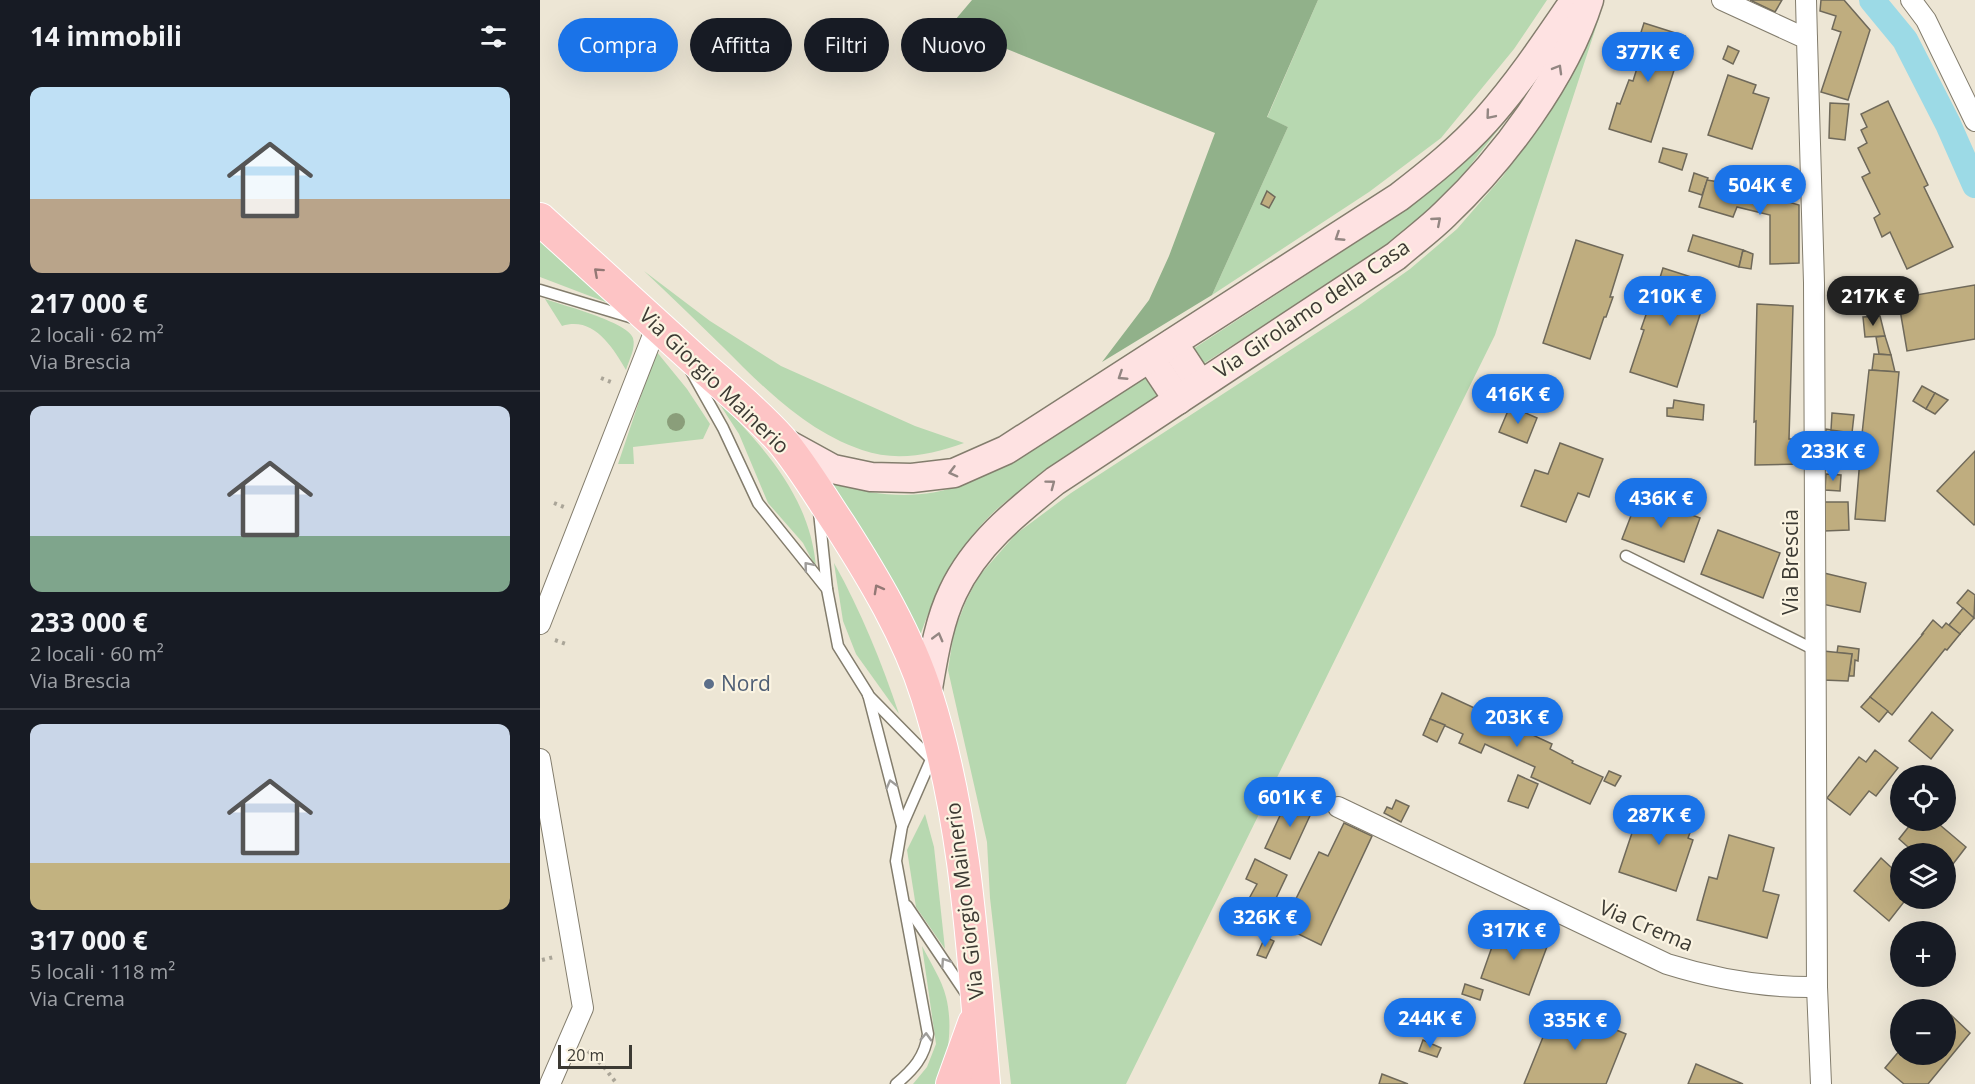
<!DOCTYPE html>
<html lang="it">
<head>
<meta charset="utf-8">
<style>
  body { margin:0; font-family:"Open Sans",sans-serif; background:#20242c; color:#f1f3f6; height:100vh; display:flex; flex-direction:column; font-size:22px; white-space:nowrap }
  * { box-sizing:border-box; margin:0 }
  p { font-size:20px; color:#9ea1a6 }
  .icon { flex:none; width:33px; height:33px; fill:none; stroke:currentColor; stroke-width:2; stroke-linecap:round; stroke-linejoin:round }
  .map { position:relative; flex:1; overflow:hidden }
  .drawer { display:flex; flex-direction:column; background:#171b24; width:540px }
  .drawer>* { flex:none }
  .top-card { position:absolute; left:18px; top:18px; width:570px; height:54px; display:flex; gap:12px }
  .tools { position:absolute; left:1350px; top:765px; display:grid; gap:12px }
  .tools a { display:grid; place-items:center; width:66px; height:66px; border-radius:50%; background:#171b24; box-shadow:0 6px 24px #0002; font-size:30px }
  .scale { position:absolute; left:18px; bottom:15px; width:74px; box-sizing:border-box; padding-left:6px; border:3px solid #3c3a33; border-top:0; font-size:16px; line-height:21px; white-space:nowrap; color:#3c3a33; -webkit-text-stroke:4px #fbf4e2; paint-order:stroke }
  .price { position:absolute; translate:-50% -51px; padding:0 14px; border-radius:21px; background:#1a73e8; color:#fff; font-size:20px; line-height:39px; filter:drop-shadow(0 2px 3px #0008) }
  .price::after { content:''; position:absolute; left:50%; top:36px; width:18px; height:14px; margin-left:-9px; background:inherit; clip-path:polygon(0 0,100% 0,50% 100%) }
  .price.on { background:#222; color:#fff }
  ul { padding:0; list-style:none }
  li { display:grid; align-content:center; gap:12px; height:318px; padding:0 30px }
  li+li { border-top:2px solid #363941 }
  li span { display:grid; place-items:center; height:186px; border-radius:12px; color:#555 }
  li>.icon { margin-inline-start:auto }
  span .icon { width:108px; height:108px; fill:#fffc; stroke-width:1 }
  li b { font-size:26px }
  h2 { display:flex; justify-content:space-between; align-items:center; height:72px; padding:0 30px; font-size:26px }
  .chip { padding:0 21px; border-radius:27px; background:#171b24; box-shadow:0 6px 24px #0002; font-size:21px; line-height:54px }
  .chip.on { background:#1a73e8; color:#fff }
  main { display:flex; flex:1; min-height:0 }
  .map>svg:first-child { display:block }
  .green { fill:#b7d8b0 }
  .forest { fill:#91b18a }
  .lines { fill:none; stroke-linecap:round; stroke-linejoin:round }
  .canal { stroke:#9cdae6; stroke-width:26 }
  .building { fill:#bfad7f; stroke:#6f695a; stroke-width:1.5 }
  .lane-casing { stroke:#837d6d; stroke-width:13 }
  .street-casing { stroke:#837d6d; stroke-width:22 }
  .secondary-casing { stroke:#837d6d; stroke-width:31 }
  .primary-casing { stroke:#fff; stroke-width:34 }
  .path { stroke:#aaa598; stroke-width:4; stroke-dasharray:3 4.5; stroke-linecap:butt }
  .lane { stroke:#fff; stroke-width:10 }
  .street { stroke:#fff; stroke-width:20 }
  .secondary { stroke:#fee2e2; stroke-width:28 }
  .primary { stroke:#fdc4c5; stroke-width:32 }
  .tree { fill:#8a9e7a }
  .oneway { stroke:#938682 }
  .oneway2 { stroke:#937875 }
  .oneway3 { stroke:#9e9c99 }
  .service-dot { fill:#5c6f8a; stroke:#fbf4e2; stroke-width:2 }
  .labels { text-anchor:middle; stroke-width:4.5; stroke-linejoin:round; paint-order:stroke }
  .street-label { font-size:21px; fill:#3c3a33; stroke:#fbf4e2 }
  .service-label { font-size:21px; fill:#4e5e75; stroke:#fbf4e2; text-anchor:start }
</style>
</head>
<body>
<main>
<section class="drawer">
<h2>14 immobili<svg class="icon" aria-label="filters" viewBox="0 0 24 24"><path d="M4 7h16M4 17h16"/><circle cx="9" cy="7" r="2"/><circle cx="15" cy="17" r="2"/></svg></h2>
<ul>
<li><span style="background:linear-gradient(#bfe0f5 60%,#b9a48a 0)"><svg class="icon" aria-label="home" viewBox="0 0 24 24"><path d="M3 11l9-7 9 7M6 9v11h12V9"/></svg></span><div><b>217 000 €</b><p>2 locali · 62 m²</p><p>Via Brescia</p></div></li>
<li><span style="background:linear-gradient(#c9d6e8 70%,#7fa58c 0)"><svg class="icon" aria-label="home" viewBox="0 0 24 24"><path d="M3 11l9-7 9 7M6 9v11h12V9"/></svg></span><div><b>233 000 €</b><p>2 locali · 60 m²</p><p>Via Brescia</p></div></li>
<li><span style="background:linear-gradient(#c9d6e8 75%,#c2b280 0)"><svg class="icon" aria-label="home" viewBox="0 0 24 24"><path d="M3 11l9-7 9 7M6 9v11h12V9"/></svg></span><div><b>317 000 €</b><p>5 locali · 118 m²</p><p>Via Crema</p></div></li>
</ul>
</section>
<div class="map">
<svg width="1435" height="1084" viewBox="0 0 1435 1084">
  <rect width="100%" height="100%" fill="#ede6d5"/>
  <!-- green -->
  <g class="green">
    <polygon points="778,0 1007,0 974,49 901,138 829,192 672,295 748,127 727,118"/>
    <polygon points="1060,15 955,335 586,1084 471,1084 450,898 447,842 408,670 414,632 426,601 439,576 476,534 531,493 818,306 870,269 917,229 963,176 1011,108"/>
    <polygon points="972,112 915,185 871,229 828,259 663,364 653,349 863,212 885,194"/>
    <polygon points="0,238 76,306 0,277"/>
    <path d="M104,271L170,321L241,366L375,426L424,443C391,455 356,462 322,450C266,431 224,388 183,347C157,322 131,296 104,271Z"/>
    <path d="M5,299C22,305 88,322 93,338C96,348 89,360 86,370C72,346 53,316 22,326Z"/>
    <polygon points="116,351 147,389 170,424 163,439 93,447 94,464 78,464"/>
    <path d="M606,376L620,397L470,498C423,535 398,583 379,639L289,481C383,513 434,487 513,436C544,416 575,396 606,376Z"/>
    <path d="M175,397C222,445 271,497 276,568L263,543L228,503L199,434Z"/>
    <path d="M294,563C321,611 341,661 359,714L316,654L303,621Z"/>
    <polygon points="385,814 394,847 405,949 376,907 367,850"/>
    <path d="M382,946C390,962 402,980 406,997C413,1025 409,1058 397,1084H373L387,1067L396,1044Z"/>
  </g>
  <!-- forest -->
  <polygon class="forest" points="432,0 778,0 727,117 748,127 672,295 562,362 609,300 629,256 675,133 410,26"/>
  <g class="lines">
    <!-- canal -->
    <polyline class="canal" points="1332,0 1365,40 1408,124 1435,185"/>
  </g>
  <!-- building -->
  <g class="building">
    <polygon points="1210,0 1242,0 1235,12"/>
    <polygon points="1281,0 1304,0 1330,30 1308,100 1281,92 1301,32 1292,29 1296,16 1280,11"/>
    <polygon points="1104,23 1145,36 1111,142 1069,129 1077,103 1080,104 1089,80 1093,81 1098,65 1095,63 1099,49 1096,48"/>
    <polygon points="1188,46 1199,51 1193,64 1183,59"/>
    <polygon points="1188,75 1216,85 1213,93 1229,98 1212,149 1168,135"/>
    <polygon points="1348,101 1388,185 1384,187 1413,247 1367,269 1350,232 1342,237 1334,218 1340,214 1322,177 1330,173 1318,148 1327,143 1321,130 1327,127 1321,114"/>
    <polygon points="1290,103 1309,104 1305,140 1289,138"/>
    <polygon points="1123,148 1147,154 1142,170 1119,162"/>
    <polygon points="1154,173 1168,178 1162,195 1149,191"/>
    <polygon points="1167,180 1191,184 1200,189 1200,188 1259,205 1259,263 1230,264 1230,215 1197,207 1193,217 1159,207"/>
    <polygon points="727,191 735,197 729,208 721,204"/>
    <polygon points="1153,235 1203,250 1199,267 1148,251"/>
    <polygon points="1036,240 1083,255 1070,297 1073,297 1066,317 1064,317 1050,359 1003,343"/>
    <polygon points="1203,250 1213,254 1211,269 1199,267"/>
    <polygon points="1123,268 1170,283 1137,387 1090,372 1104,330 1101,329 1108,309 1110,310"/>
    <polygon points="1435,285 1435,339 1367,351 1358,298"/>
    <polygon points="1217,304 1253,306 1249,439 1261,439 1262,464 1215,465 1216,421 1214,422"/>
    <polygon points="1340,316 1345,336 1325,337 1323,317"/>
    <polygon points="1345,336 1351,355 1339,354 1336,337"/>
    <polygon points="1334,354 1351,355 1355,372 1332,370"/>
    <polygon points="1329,370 1359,372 1345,521 1315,519 1320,459 1285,456 1286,429 1322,434"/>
    <polygon points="1382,386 1395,393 1386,409 1373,401"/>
    <polygon points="1395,393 1408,400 1395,414 1386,409"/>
    <polygon points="1134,400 1164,405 1163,420 1127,416 1127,408 1133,408"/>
    <polygon points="970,406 997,418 987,443 959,432"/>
    <polygon points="1292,413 1314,415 1312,433 1291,430"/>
    <polygon points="1020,443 1063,459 1049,497 1038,493 1026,522 981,506 995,470 1008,474"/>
    <polygon points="1435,451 1435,524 1434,525 1397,491"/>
    <polygon points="1286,474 1301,475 1300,491 1285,490"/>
    <polygon points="1099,495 1160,518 1144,562 1082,539"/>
    <polygon points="1283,502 1308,502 1309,530 1284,531"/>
    <polygon points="1178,530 1240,553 1223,598 1161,574"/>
    <polygon points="1284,573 1326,583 1320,612 1282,604"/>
    <polygon points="1428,590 1435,595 1434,618 1417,603"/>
    <polygon points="1423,608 1434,618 1420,634 1409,625"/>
    <polygon points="1393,620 1402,628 1406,623 1420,634 1407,650 1405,649 1352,715 1330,697 1383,634 1382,634"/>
    <polygon points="1298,646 1319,649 1318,661 1315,660 1314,676 1309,676 1312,654 1297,653"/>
    <polygon points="1283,651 1312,654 1308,681 1283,680"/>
    <polygon points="902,693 1012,744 1010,749 1033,761 1032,763 1063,777 1050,804 991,777 995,767 949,746 945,744 941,753 919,743 923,734 890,719"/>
    <polygon points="1330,697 1348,711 1339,722 1321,707"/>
    <polygon points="1392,712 1413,730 1391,759 1369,741"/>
    <polygon points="890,719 905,725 897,742 883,735"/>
    <polygon points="1335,750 1358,768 1336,796 1329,791 1310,815 1287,798 1319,757 1326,762"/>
    <polygon points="1069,771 1081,776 1075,786 1064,781"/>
    <polygon points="978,775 998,784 988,808 968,801"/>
    <polygon points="749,796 774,807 750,859 725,848"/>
    <polygon points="856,800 869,806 861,822 844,813 847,807 852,809"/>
    <polygon points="1107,800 1156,817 1148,838 1153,840 1136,891 1079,872 1097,818 1101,819"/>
    <polygon points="1374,820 1394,820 1426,847 1406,873 1406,854 1376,854 1359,839"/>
    <polygon points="804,823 832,836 781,945 752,931 757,920 748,915 779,852 788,856"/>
    <polygon points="1189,835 1234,848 1223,891 1239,895 1227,938 1157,920 1169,877 1177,879"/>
    <polygon points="1341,858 1353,869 1357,866 1360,868 1360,898 1367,898 1349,921 1314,891"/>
    <polygon points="715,859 747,875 727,917 705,906 717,884 706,879"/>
    <polygon points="959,927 1008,944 989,995 941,978"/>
    <polygon points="725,937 734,941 726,958 717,955"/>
    <polygon points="925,984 943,990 940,1000 922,994"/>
    <polygon points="1016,1005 1086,1034 1066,1084 984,1084"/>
    <polygon points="1411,1015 1430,1033 1388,1084 1364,1084 1345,1068 1360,1050 1360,1054 1406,1054 1406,1017 1407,1019"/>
    <polygon points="883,1040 901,1048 897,1057 879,1051"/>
    <polygon points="1156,1064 1203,1084 1148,1084"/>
    <polygon points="842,1074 868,1084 839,1084"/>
  </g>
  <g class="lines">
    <defs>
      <g id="lane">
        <polyline points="0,290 93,318"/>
        <path d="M151,371L183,428L218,503L287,589L298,646L328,694L362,826L356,861L388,1034C385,1057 373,1070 356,1084"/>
        <polyline points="279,512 287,589"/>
        <polyline points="1086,556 1275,650"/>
        <polyline points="328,695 395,763"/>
        <polyline points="362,826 393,755"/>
        <polyline points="367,906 427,995"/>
      </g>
      <g id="street">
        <polyline points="1182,0 1267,39 1274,283 1277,987 1281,1084"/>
        <polyline points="1266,0 1267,39"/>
        <polyline points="1371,0 1386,20 1435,121"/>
        <polyline points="0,624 117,325"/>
        <polyline points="0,759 43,1008 10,1084"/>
        <path d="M798,807L1127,964C1175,979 1226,988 1277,987"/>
      </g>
      <g id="secondary">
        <polyline points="633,343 660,384"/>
        <polyline points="610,358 638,400"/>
        <path d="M242,441L293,469L331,477L372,478L414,473L466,450L859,197C890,173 920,149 946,120C979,83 1007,41 1035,0"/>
        <path d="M387,694C393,660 398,623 413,592C435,545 475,513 515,481L856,256C872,242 890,229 905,214C964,158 1024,78 1049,0"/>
      </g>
      <g id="primary">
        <path d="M0,219C52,266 104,313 155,360C184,386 215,411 241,440C263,466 280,496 299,524C333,577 368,635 387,696C427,822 433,954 444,1084"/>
        <polyline points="412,1084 434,1023"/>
      </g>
    </defs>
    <!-- lane casing -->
    <use href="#lane" class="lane-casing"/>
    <!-- street casing -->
    <use href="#street" class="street-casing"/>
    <!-- secondary casing -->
    <use href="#secondary" class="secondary-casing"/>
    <!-- primary casing -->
    <use href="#primary" class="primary-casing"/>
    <!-- path -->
    <g class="path">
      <polyline points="61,378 71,382"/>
      <polyline points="14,503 24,507"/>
      <polyline points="15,640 29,645"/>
      <polyline points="2,960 14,957"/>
      <polyline points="48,1051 64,1067 77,1084"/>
    </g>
    <!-- lane -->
    <use href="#lane" class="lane"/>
    <!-- street -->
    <use href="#street" class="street"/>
    <!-- secondary -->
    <use href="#secondary" class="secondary"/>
    <!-- primary -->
    <use href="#primary" class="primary"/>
  </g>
  <!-- trees -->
  <circle class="tree" cx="136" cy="422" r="9"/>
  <!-- one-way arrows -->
  <defs><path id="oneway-chevron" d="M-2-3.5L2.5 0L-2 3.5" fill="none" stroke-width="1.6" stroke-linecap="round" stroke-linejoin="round" transform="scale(1.5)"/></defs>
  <g class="oneway">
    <use href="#oneway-chevron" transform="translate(1018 69) rotate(-60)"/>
    <use href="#oneway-chevron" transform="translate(950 115) rotate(130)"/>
    <use href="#oneway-chevron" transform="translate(897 221) rotate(-41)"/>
    <use href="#oneway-chevron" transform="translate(799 237) rotate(147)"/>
    <use href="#oneway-chevron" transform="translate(582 376) rotate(147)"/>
    <use href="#oneway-chevron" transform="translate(413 472) rotate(165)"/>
    <use href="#oneway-chevron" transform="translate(511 484) rotate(-37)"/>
    <use href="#oneway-chevron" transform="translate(398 637) rotate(-75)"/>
  </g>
  <g class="oneway2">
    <use href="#oneway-chevron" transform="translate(58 272) rotate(-138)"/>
    <use href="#oneway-chevron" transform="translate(338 589) rotate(-119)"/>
  </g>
  <g class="oneway3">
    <use href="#oneway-chevron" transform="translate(268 566) rotate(-130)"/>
    <use href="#oneway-chevron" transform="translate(351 784) rotate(-105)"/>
    <use href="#oneway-chevron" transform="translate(405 962) rotate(-124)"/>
    <use href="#oneway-chevron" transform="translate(386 1037) rotate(-88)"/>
  </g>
  <!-- markers -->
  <circle class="service-dot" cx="169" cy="684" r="6"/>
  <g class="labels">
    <!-- street labels -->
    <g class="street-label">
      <text transform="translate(772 309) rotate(-34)" y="7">Via Girolamo della Casa</text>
      <text transform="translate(174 381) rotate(44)" y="7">Via Giorgio Mainerio</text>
      <text transform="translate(1251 562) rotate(-90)" y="7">Via Brescia</text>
      <text transform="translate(425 901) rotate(-97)" y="7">Via Giorgio Mainerio</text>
      <text transform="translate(1106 926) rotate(23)" y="7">Via Crema</text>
    </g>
    <!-- service labels -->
    <g class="service-label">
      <text x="181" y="691">Nord</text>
    </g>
  </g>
</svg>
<div class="tools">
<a><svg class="icon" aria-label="locate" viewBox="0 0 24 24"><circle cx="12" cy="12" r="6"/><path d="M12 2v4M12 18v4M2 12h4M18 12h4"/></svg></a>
<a><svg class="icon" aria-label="layers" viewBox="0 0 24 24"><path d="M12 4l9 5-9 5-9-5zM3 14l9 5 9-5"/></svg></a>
<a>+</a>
<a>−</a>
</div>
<div class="scale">20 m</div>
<b class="price" style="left:1108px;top:83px">377K €</b>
<b class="price" style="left:1220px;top:216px">504K €</b>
<b class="price" style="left:1130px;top:327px">210K €</b>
<b class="price on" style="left:1333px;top:327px">217K €</b>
<b class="price" style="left:978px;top:425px">416K €</b>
<b class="price" style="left:1293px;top:482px">233K €</b>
<b class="price" style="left:1121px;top:529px">436K €</b>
<b class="price" style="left:977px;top:748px">203K €</b>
<b class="price" style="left:750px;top:828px">601K €</b>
<b class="price" style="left:1119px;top:846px">287K €</b>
<b class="price" style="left:725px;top:948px">326K €</b>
<b class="price" style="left:974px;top:961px">317K €</b>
<b class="price" style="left:890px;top:1049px">244K €</b>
<b class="price" style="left:1035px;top:1051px">335K €</b>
<div class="top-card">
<a class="chip on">Compra</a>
<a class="chip">Affitta</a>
<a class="chip">Filtri</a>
<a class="chip">Nuovo</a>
</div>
</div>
</main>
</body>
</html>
